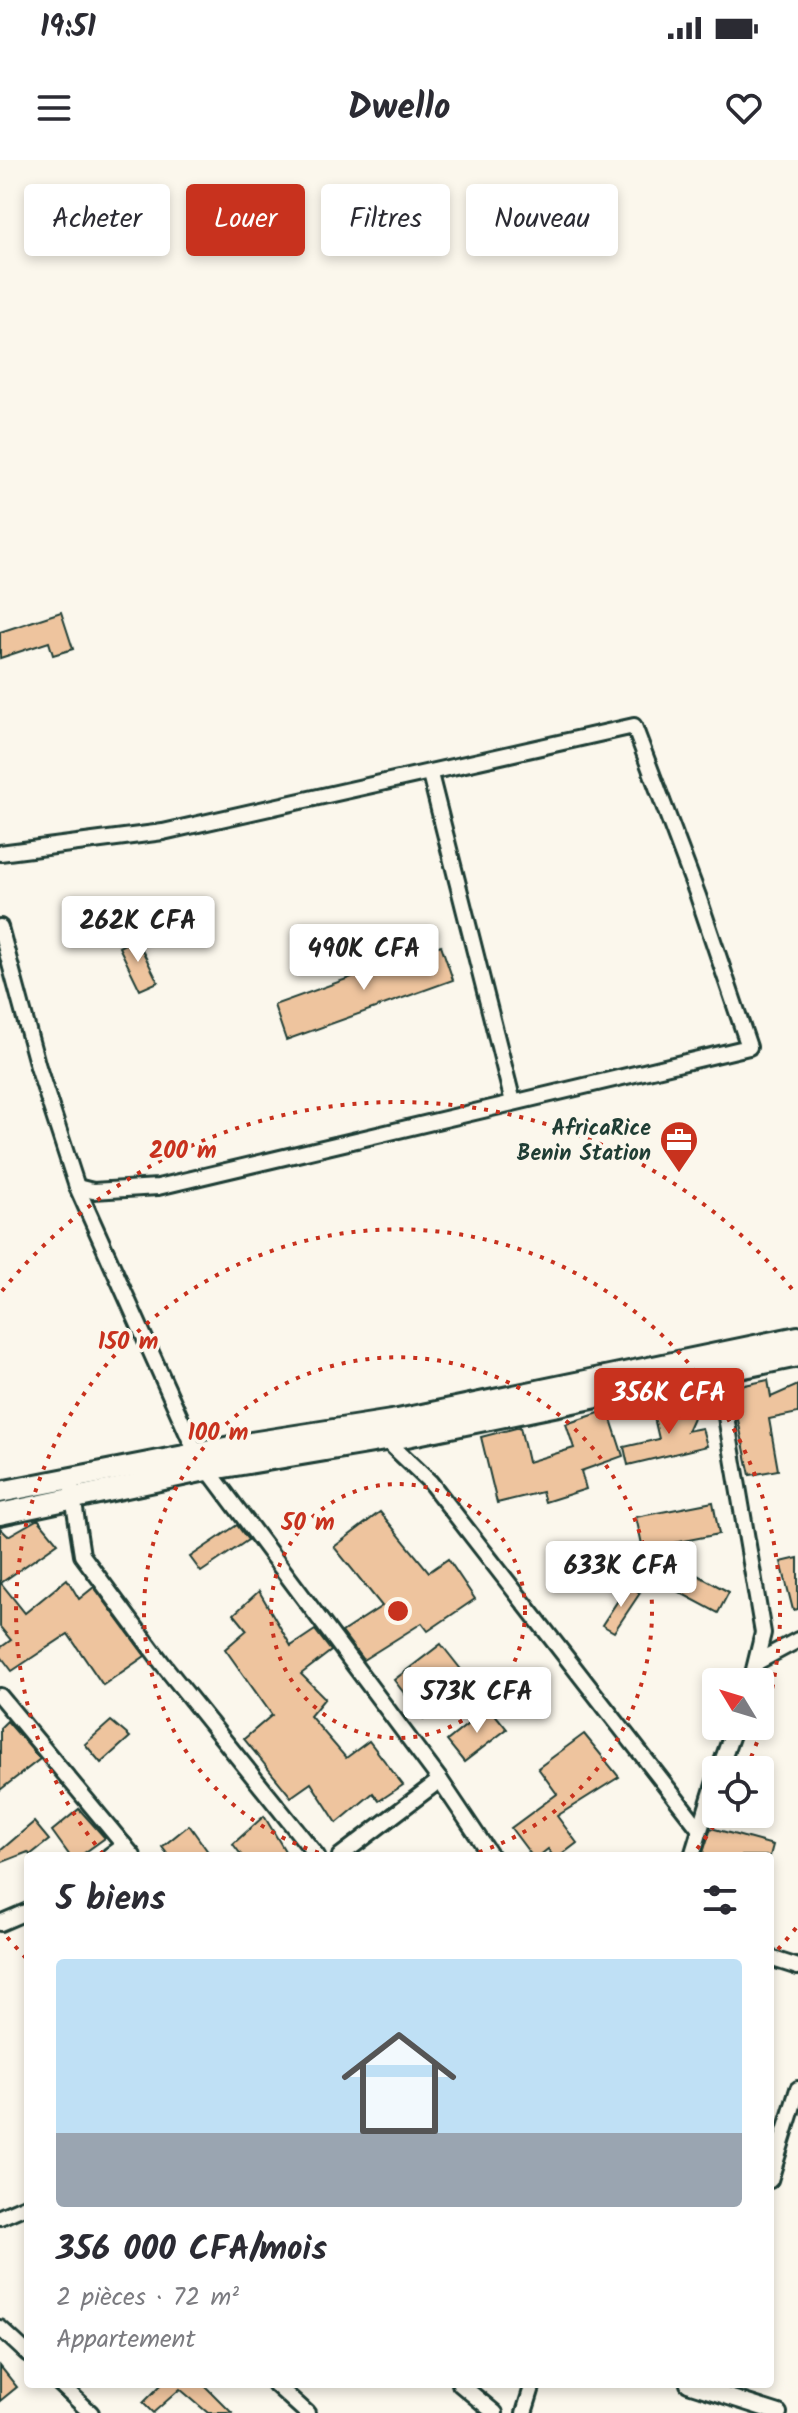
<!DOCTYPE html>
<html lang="fr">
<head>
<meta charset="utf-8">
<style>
  body { margin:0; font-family:Kalam,sans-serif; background:#f7f7f7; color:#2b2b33; height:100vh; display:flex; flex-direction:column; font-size:30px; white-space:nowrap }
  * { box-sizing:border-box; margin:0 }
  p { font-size:26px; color:#7c7c81 }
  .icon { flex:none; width:44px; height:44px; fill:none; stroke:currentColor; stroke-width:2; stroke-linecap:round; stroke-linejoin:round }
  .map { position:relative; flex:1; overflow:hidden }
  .panel { position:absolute; left:24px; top:1692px; width:750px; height:536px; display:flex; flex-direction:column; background:#fff; border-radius:8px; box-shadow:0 4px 12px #0003 }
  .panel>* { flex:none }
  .top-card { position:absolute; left:24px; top:24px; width:750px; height:72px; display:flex; gap:16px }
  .needle { width:52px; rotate:308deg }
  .controls { position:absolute; left:702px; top:1508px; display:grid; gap:16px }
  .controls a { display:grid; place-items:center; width:72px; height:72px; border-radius:8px; background:#fff; box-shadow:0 4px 12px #0003; font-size:40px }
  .price { position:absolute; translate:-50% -68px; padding:0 18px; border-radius:8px; background:#fff; color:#222; font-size:26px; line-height:52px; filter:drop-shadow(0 2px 4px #0008) }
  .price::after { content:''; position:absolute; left:50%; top:48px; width:24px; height:18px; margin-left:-12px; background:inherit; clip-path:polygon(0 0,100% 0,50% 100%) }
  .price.on { background:#c8321e; color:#fff }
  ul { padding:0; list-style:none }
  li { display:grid; align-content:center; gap:16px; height:424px; padding:0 32px }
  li+li { border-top:2px solid #e1e1e2 }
  li span { display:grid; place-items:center; height:248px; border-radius:8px; color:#555 }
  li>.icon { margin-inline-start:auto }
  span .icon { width:144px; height:144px; fill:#fffc; stroke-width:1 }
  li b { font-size:34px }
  h2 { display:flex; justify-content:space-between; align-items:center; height:96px; padding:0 32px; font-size:34px }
  .chip { padding:0 28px; border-radius:8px; background:#fff; box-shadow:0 4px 12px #0003; font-size:28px; line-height:72px }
  .chip.on { background:#c8321e; color:#fff }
  .status { display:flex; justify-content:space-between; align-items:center; height:56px; padding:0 40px; background:#fff; direction:ltr }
  .status svg { height:22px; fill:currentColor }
  header { display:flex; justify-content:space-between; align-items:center; height:104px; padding:0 32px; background:#fff; font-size:36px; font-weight:600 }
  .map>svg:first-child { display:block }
  .building { fill:#eec49e; stroke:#1f3d34; stroke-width:2 }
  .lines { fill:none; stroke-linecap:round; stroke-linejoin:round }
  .street-casing { stroke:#1f3d34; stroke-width:20 }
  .secondary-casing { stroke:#1f3d34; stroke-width:26 }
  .street { stroke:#fbf7ec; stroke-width:14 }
  .secondary { stroke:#fbf7ec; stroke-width:20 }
  .ring { fill:none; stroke:#c8321e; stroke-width:4; stroke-dasharray:4 8 }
  .labels { text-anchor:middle; stroke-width:7; stroke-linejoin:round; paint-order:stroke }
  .poi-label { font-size:22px; font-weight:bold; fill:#1f3d34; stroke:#fbf7ec; text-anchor:end }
  .centre { fill:#c8321e; stroke:#fbf7ec; stroke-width:4 }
  .ring-label { font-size:24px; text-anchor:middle; font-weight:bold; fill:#c8321e; stroke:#fbf7ec; stroke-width:7; stroke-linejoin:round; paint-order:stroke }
</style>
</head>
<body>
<div class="status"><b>19:51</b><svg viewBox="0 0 49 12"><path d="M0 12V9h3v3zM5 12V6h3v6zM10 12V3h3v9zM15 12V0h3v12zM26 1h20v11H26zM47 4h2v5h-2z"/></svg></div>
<header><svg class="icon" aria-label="menu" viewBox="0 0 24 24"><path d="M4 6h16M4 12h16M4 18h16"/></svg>Dwello<svg class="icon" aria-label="heart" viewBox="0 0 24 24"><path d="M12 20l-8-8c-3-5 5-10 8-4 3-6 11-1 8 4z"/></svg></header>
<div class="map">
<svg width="798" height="2253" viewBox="0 0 798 2253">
  <rect width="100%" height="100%" fill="#fbf7ec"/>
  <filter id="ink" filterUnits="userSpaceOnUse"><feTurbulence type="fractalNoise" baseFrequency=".0125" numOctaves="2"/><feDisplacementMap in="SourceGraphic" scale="16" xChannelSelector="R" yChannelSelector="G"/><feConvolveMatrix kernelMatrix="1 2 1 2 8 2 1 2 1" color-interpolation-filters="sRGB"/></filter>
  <g filter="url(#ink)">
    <!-- building -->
    <g class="building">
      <polygon points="61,452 73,489 53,495 49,482 0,498 0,472"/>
      <polygon points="136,778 158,822 140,830 119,787"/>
      <polygon points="441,785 453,820 286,880 274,845"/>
      <polygon points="768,1220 771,1237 798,1225 798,1253 769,1259 778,1310 750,1315 731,1228"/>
      <polygon points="699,1244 687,1271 702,1268 707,1286 628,1305 624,1287 659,1279 653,1253"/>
      <polygon points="608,1250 623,1296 581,1311 586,1329 545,1342 542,1332 497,1343 481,1277 520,1267 528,1302 574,1288 566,1264"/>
      <polygon points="713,1342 719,1374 643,1389 636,1357"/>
      <polygon points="380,1352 429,1412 448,1399 475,1439 428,1471 422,1463 363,1500 342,1472 382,1446 334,1387"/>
      <polygon points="38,1359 58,1383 1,1423 25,1453 67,1419 79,1439 94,1427 145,1496 103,1525 68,1474 12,1511 0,1495 0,1488 11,1480 0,1467 0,1368 8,1376"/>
      <polygon points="237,1365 248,1380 201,1412 190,1397"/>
      <polygon points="798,1398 798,1449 793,1450 781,1402"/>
      <polygon points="671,1401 729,1432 718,1453 660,1422"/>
      <polygon points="628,1425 640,1433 614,1472 602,1465"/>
      <polygon points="259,1431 291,1486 315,1470 331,1491 301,1514 325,1538 310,1556 346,1598 369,1581 403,1625 379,1641 373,1633 337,1663 311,1623 291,1637 244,1579 272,1555 225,1489 247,1470 234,1454"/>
      <polygon points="441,1484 471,1522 424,1559 394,1520"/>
      <polygon points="489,1547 507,1569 464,1602 447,1581"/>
      <polygon points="7,1561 40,1599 0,1630 0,1568"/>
      <polygon points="111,1561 130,1577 101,1603 85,1584"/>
      <polygon points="584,1574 619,1617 557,1656 577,1683 560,1696 553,1696 548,1689 539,1696 532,1696 511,1668 557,1634 538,1608"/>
      <polygon points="79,1649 105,1678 80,1696 70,1696 52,1671"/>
      <polygon points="264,1656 288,1696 242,1696 233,1684"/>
      <polygon points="34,1662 49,1680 30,1695 28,1692 0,1703 0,1691"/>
      <polygon points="189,1665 211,1696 169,1696 162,1687"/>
      <polygon points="711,1668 773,1685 770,1696 702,1696"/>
      <polygon points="0,2206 17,2227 0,2241"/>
      <polygon points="162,2224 203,2224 232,2253 208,2253 180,2229 153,2253 143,2243"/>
    </g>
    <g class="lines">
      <defs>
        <g id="street">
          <polyline points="430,614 513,942"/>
          <polyline points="0,693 163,672 634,566 698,736 749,887 158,1027 93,1031 77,1027"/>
          <polyline points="0,767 38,907 77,1027 197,1295 440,1620 491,1696"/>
          <polyline points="717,1204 763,1473 751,1522"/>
          <polyline points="385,1275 386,1280 430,1322 698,1667"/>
          <polyline points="72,1330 82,1395 162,1503 317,1696"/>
          <polyline points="759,1501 798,1480"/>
          <polyline points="0,1536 133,1696"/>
          <polyline points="719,1610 735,1566"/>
          <polyline points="109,1696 124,1685"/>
          <polyline points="340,1696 440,1620"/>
          <polyline points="692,1696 716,1618"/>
          <polyline points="0,1763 28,1751"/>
          <polyline points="770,1798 798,1807"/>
          <polyline points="770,2020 798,1929"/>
          <polyline points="0,2057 28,2045"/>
          <polyline points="0,2168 28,2194"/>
          <polyline points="60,2224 91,2253"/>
          <polyline points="275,2224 307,2253"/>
          <polyline points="460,2224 495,2253"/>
          <polyline points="688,2224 779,2253"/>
          <polyline points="524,2253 533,2224"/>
        </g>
        <g id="secondary">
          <polyline points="0,1332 251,1283 398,1260 798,1177"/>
          <polyline points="0,1354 206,1310 397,1278 798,1196"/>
        </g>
      </defs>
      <!-- street casing -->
      <use href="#street" class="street-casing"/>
      <!-- secondary casing -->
      <use href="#secondary" class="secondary-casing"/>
      <!-- street -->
      <use href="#street" class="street"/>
      <!-- secondary -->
      <use href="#secondary" class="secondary"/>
    </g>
  </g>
  <!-- distance rings -->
  <g class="ring">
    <circle cx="398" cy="1451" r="127"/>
    <path d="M330 1696A254 254 0 1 1 466 1696"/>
    <path d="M720 1656A382 382 0 0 1 693 1694M103 1694A382 382 0 1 1 746 1609"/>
    <path d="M796 1768A509 509 0 0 1 770 1798M26 1798A509 509 0 0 1 2 1771M2 1131A509 509 0 0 1 796 1134"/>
  </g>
  <!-- icons -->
  <defs>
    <symbol id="office-pin" viewBox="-11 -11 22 30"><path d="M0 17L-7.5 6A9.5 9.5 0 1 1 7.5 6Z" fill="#c8321e" stroke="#fbf7ec"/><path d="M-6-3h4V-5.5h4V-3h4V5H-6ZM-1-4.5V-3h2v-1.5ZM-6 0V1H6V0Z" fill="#fff"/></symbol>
  </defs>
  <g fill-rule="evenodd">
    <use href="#office-pin" x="657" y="958" width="44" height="60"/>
  </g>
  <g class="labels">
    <!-- poi labels -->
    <g class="poi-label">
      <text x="651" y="975">AfricaRice<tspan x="651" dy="25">Benin Station</tspan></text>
    </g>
  </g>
  <circle cx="398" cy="1451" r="12" class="centre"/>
  <g class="ring-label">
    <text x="183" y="998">200 m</text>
    <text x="128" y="1189">150 m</text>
    <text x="218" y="1280">100 m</text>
    <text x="308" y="1370">50 m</text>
  </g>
</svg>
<div class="controls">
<a><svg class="needle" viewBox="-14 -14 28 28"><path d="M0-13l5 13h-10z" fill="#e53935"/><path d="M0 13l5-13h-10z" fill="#7c7c81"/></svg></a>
<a><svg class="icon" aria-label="locate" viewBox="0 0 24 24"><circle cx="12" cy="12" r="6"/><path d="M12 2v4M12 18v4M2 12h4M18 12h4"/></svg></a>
</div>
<b class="price" style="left:138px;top:804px">262K CFA</b>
<b class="price" style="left:364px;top:832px">490K CFA</b>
<b class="price on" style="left:669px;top:1276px">356K CFA</b>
<b class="price" style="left:621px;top:1449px">633K CFA</b>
<b class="price" style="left:477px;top:1575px">573K CFA</b>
<div class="top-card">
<a class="chip">Acheter</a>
<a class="chip on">Louer</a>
<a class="chip">Filtres</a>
<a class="chip">Nouveau</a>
</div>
<section class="panel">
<h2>5 biens<svg class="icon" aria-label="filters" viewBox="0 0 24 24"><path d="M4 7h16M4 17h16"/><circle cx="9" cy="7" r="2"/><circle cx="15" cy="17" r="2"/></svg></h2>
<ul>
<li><span style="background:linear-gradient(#bfe0f5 70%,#9aa5b1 0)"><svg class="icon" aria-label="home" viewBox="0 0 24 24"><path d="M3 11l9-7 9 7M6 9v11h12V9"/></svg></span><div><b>356 000 CFA/mois</b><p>2 pièces · 72 m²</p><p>Appartement</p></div></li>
</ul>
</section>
</div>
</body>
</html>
